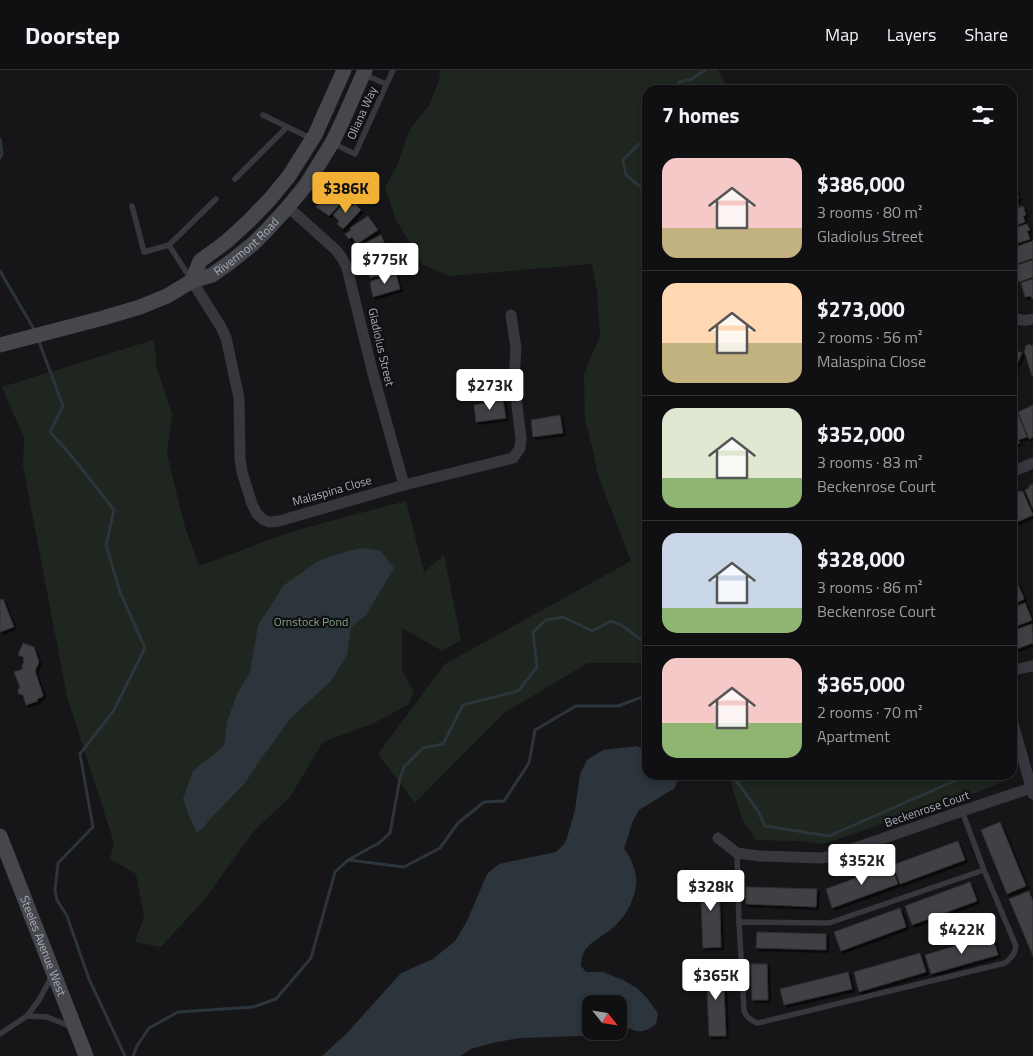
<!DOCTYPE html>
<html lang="en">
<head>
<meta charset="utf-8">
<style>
  body { margin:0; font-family:"Titillium Web",sans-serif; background:#1e1e20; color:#f1f3f6; height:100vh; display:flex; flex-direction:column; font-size:19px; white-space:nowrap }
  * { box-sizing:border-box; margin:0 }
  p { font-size:16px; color:#9c9d9f }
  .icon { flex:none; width:28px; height:28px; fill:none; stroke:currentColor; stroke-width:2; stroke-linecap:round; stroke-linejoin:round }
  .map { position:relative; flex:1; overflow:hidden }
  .sheet { position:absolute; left:642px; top:15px; width:375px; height:695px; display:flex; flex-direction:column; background:#101012; border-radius:15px; box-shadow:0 2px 8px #0003,0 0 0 1px #303032 }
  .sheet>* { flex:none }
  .needle { width:32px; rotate:120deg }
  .tools { position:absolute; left:582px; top:925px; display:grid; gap:10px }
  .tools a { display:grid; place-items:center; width:45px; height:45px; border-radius:10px; background:#101012; box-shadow:0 2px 8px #0003,0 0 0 1px #303032; font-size:25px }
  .price { position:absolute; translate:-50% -42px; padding:0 11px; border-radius:5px; background:#fff; color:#222; font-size:16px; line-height:32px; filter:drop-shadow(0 1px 2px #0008) }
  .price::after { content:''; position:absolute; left:50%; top:30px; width:15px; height:11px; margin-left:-8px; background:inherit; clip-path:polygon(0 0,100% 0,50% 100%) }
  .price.active { background:#f2b134; color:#111 }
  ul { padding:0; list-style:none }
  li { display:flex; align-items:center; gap:15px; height:125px; padding:0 20px }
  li+li { border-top:1px solid #303032 }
  li span { display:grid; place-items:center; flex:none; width:140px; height:100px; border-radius:15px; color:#555 }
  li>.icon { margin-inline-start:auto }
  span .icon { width:60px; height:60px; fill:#fffc; stroke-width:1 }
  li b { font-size:21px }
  h2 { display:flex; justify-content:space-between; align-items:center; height:60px; padding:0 20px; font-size:21px }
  header { display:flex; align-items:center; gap:30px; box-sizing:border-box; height:70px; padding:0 25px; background:#101012; border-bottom:1px solid #303032 }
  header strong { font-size:24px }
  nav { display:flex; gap:28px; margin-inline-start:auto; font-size:18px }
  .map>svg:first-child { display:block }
  .green { fill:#1e261f }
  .water { fill:#2c353c }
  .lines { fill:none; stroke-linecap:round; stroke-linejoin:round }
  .stream { stroke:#2c353c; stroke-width:3 }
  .building { fill:#404145; stroke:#303034; filter:url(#shadow) }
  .lane { stroke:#37383d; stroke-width:5.5 }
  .street { stroke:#37383d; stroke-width:11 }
  .secondary { stroke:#45474d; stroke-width:15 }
  .labels { text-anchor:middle; stroke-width:4.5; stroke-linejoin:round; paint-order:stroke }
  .street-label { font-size:12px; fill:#a8adb8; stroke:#111113 }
  .park-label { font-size:12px; fill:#7fa381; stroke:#111113 }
</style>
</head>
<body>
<header>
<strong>Doorstep</strong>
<nav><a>Map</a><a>Layers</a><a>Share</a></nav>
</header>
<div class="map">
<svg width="1033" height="986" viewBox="0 0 1033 986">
  <defs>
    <filter id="shadow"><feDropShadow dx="2.5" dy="2.5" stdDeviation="0" flood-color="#0009"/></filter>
  </defs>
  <rect width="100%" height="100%" fill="#161618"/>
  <!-- green -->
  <g class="green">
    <polygon points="440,0 718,0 729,20 648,20 647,593 588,593 504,643 415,733 378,684 445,594 631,491 598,405 592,376 585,351 584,304 600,266 597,222 592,194 449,206 423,195 396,150 385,117 396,98 410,59 430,34 439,10"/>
    <polygon points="153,270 156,285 156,295 172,344 167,383 184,454 199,496 282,465 330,451 406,431 424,502 444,485 461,570 442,581 402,558 402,601 414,621 408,635 372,654 323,672 290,727 254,761 204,830 161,877 135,872 144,847 136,804 110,789 114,773 67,627 23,396 24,368 2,317"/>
    <polygon points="728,705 1012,705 1006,710 978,722 941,732 914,743 823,774 799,771 756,770 743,751"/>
  </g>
  <!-- water -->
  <g class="water">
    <polygon points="363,478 381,481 394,498 366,545 351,557 347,585 331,611 291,648 260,690 245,713 210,749 204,757 197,763 189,746 183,729 193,701 224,676 227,652 237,624 250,602 258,555 284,515 318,491 348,481"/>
    <path d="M637,676L647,682L648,705H676L677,711L675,718L639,740L632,753L628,767L624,778C627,784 632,789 633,795C635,801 637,809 636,815C634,832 623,851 609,861C594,872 581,876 581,896L586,902H603L623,910L637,918L646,927L658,943L656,954C639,967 635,960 619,954V934H591V961H607L599,967L581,966L520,968L497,972L471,979L460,986H322L347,963L401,903L433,889L455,871L467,851L487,804L499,794L556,782L564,774L567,768L575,740L580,704L587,690L603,680Z"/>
  </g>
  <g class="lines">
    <!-- stream -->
    <g class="stream">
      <polyline points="681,20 679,12 692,9 705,0"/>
      <polyline points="0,69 2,84 0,88"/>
      <polyline points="648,71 638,75 623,90 626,105 648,123"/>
      <polyline points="0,201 35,261"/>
      <polyline points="38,269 63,336 50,362 74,389 114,440 106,475 120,522 145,578 114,640 80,684 93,757 58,793 55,820 57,830 67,846 89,909 125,986"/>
      <polyline points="732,705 758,741 765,756 829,766 968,705"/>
      <polyline points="349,790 404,797 440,778 458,753 484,732 504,731 529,693 535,660 576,636 618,636 645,626 648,627"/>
      <polyline points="133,986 137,976 149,958 178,942 253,937 276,929 311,888 335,802 348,790 379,773 390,763 400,708 404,697 423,678 443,674 463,635 518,621 537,597 533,562 546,550 563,547 592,561 611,551 621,555 643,571 648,572"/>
    </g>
  </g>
  <!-- building -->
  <g class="building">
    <polygon points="332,117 340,125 341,124 345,129 329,146 316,137 319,134 320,130"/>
    <polygon points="1016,120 1019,128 1016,129 1019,136 1012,138 1012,121"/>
    <polygon points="346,131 353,136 355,134 361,140 343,159 337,154 339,151 333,145"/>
    <polygon points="1023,136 1026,145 1023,146 1025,152 1012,157 1012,140"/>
    <polygon points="368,146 378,160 357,174 352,167 349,169 345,164 351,160 350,158"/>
    <polygon points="1027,154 1030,160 1027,161 1030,169 1012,175 1012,159"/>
    <polygon points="381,165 388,181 364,192 357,177"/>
    <polygon points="1033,171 1033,188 1014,195 1012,192 1012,178"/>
    <polygon points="392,186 396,201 370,208 365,194"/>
    <polygon points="1033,190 1033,207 1019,212 1016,204 1015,204 1013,199 1015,198 1015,196"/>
    <polygon points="396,204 400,219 373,227 370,214 371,213 371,211"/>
    <polygon points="1033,209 1033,228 1032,229 1031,226 1025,227 1021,213"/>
    <polygon points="1030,274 1031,276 1033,275 1033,305 1032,306 1024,280 1026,280 1025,276"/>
    <polygon points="1012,279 1022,283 1012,306"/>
    <polygon points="503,330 506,348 476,352 474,335"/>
    <polygon points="1033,335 1033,367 1029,369 1018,342"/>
    <polygon points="560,345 563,363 533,367 531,350"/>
    <polygon points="1018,345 1027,367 1018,370 1020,373 1014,375 1012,374 1012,347"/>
    <polygon points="1033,414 1033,439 1025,420 1029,418 1029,416"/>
    <polygon points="1019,421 1023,422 1033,445 1015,453 1012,446 1012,425"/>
    <polygon points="1017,513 1024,528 1023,530 1012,534 1012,515"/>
    <polygon points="3,529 14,557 0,562 0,530"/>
    <polygon points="1025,533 1032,550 1012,558 1012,538"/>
    <polygon points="1032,554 1033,573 1014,580 1012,575 1012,561"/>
    <polygon points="23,573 34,577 39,592 35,601 43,625 42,627 37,629 38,631 26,635 23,625 19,624 18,622 18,620 20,617 14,602 23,599 22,596 24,592 23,587 18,585"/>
    <polygon points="1000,752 1026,816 1007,824 981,760"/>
    <polygon points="958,771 965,790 900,814 893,795"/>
    <polygon points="891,795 898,814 832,838 826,819"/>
    <polygon points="719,807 721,877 703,878 700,808"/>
    <polygon points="970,812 977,831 912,855 905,836"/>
    <polygon points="746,817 817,819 816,837 746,834"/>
    <polygon points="1029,821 1033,831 1033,886 1009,829"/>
    <polygon points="900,838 906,857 841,881 834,862"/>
    <polygon points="757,862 826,864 826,880 756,878"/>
    <polygon points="992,865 998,885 931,904 925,885"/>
    <polygon points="920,883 926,902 859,922 854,902"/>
    <polygon points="751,894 767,894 768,930 752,930"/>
    <polygon points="723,895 726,966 709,966 706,896"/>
    <polygon points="848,902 852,919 784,935 780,919"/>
  </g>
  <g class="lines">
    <!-- lane -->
    <g class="lane">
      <polyline points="363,4 386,14"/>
      <polyline points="263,45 310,68"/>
      <polyline points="332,73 355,84 393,0"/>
      <polyline points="235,109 287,57"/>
      <polyline points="132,136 144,182 169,175 190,208"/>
      <polyline points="169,175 216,129"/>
      <path d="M962,741L984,800L1016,876C1015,884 1011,888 1005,893L758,953C751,951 747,948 744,941L739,852L829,853L984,800"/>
      <polyline points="737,783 739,852"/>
      <polyline points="52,906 39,930 27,946 47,947 72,957"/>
      <polyline points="0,964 27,946"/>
    </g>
    <!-- street -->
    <g class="street">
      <polyline points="288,137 336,180 342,188 347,198 372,300 404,415"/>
      <polyline points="192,211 221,257 226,268 239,328 240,389 242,402 252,434 257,444 264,450 269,452 279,451 404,415 513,388 520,378 521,368 514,311 516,278 511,245"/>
      <path d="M1012,247C1020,251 1025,251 1033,249"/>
      <polyline points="1012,402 1033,393"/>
      <polyline points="1012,600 1033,596"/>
      <polyline points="1012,650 1033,724"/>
      <polyline points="718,768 737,783 759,786 821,788 832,786 962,741 1031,718"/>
    </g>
    <!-- secondary -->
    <g class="secondary">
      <polyline points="192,211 200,191 226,172 250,150 271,128 289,106 315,65 344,0"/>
      <path id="s1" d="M0,275L103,248L140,237L167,226L192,211L212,205L229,193L253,174L266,161L288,137L306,115L332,73L343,50L365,0"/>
      <path id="s2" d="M0,766L86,986"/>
    </g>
  </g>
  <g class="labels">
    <!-- street labels -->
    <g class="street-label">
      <text transform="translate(362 43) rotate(-66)" y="4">Oliana Way</text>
      <text dy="4" stroke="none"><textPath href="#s1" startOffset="269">Rivermont Road</textPath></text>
      <text transform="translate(381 277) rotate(77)" y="4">Gladiolus Street</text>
      <text transform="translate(332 421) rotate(-16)" y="4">Malaspina Close</text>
      <text transform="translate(927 739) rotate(-19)" y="4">Beckenrose Court</text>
      <text dy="4" stroke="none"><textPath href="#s2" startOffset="118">Steeles Avenue West</textPath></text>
    </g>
    <!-- park labels -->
    <g class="park-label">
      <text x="311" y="556">Ornstock Pond</text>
    </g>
  </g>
</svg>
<div class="tools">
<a><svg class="needle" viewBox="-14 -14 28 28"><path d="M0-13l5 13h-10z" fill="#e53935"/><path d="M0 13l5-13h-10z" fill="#9c9d9f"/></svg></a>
</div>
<b class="price active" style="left:346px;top:144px">$386K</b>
<b class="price" style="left:385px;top:215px">$775K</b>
<b class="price" style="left:490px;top:341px">$273K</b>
<b class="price" style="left:862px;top:816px">$352K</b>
<b class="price" style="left:711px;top:842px">$328K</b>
<b class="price" style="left:962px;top:885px">$422K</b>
<b class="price" style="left:716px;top:931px">$365K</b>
<section class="sheet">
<h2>7 homes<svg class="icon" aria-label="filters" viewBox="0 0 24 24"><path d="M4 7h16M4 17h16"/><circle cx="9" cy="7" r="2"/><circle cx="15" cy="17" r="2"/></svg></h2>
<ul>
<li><span style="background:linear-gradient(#f6c9c9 70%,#c2b280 0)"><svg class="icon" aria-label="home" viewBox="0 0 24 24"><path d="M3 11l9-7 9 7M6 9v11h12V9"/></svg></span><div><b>$386,000</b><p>3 rooms · 80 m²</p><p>Gladiolus Street</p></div></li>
<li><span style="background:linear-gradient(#ffd9b3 60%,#c2b280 0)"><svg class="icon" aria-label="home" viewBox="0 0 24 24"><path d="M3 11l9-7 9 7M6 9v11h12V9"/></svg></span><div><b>$273,000</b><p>2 rooms · 56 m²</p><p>Malaspina Close</p></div></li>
<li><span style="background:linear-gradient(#dfe7d0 70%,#8fb573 0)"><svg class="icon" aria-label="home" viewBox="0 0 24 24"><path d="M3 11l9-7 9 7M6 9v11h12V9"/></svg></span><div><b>$352,000</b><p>3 rooms · 83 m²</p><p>Beckenrose Court</p></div></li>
<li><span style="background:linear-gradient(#c9d6e8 75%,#8fb573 0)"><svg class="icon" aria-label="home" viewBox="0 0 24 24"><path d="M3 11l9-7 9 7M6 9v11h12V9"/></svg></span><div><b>$328,000</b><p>3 rooms · 86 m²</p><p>Beckenrose Court</p></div></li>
<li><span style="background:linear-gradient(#f6c9c9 65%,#8fb573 0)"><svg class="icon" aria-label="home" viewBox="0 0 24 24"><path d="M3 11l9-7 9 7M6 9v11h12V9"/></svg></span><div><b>$365,000</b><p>2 rooms · 70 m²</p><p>Apartment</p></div></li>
</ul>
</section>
</div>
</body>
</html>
